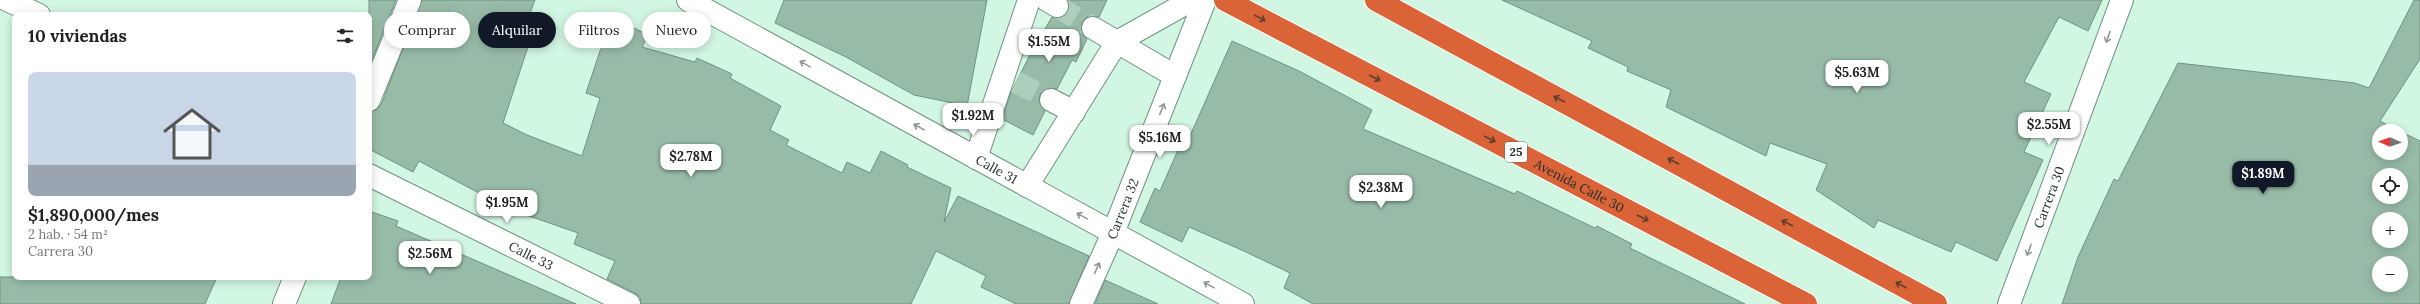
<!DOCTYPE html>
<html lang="es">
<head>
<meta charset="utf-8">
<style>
  body { margin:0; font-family:Lora,serif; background:#f2f2f2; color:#202124; height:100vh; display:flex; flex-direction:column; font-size:15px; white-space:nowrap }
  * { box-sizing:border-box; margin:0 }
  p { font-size:13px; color:#757577 }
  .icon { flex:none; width:22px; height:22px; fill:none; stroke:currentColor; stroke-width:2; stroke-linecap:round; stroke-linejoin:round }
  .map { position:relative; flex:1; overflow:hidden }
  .panel { position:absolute; left:12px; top:12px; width:360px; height:268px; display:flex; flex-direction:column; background:#fff; border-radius:8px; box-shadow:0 2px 10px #0003 }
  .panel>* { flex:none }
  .hud { position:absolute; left:384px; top:12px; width:380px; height:36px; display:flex; gap:8px }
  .needle { width:26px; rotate:272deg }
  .buttons { position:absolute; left:2372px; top:124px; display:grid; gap:8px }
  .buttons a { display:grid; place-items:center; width:36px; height:36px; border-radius:50%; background:#fff; box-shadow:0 2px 10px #0003; font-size:20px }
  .price { position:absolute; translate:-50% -34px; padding:0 9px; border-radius:8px; background:#fff; color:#222; font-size:13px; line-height:26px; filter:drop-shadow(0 1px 2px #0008) }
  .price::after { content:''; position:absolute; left:50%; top:24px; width:12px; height:9px; margin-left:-6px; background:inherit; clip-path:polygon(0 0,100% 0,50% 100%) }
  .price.active { background:#111827; color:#fff }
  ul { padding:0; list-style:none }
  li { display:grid; align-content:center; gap:8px; height:212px; padding:0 16px }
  li span { display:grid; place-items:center; height:124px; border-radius:8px; color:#555 }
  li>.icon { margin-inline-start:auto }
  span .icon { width:72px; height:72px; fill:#fffc; stroke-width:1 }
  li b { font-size:17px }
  h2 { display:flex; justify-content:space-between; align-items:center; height:48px; padding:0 16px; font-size:17px }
  .chip { padding:0 14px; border-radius:18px; background:#fff; box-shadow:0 2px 10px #0003; font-size:14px; line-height:36px }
  .chip.active { background:#111827; color:#fff }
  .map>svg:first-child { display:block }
  .building { fill:#98bba8; stroke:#709280; fill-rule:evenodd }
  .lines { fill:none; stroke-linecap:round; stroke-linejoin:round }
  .minor-tunnel { stroke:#aecebd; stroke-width:22; stroke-dasharray:22 11; stroke-linecap:butt }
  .minor-casing { stroke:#709280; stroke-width:24 }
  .highway-casing { stroke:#fff; stroke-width:24 }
  .minor { stroke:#fff; stroke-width:22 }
  .highway { stroke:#da6338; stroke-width:22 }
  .oneway { stroke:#593f2e }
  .oneway2 { stroke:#909894 }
  .labels { text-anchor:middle; stroke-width:3; stroke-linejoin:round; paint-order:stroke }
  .shield { fill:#fff; stroke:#646e69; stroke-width:1 }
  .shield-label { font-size:12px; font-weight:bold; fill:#223029 }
  .street-label { font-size:13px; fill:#223029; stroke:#fff }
</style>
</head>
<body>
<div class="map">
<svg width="2420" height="304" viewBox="0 0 2420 304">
  <rect width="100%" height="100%" fill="#d1f6e2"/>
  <!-- building -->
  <g class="building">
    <polygon points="369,0 396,0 369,67"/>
    <polygon points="422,0 535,0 529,16 537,19 503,123 527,135 582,156 600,98 586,93 600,51 616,19 648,35 642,47 695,62 697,58 732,74 730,78 781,106 770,130 789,140 786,145 842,173 847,162 870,173 881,151 908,165 907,167 951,188 944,222 958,196 1089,256 1069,304 1016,304 981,287 986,276 936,251 911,304 641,304 640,297 635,293 607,279 615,261 574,244 578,233 489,202 490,199 419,161 413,172 369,149 369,112 376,110 381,105"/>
    <polygon points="784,0 987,0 967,106 914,95 846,57 775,23"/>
    <polygon points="1068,0 1107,0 1099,17 1087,17 1082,22 1082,34 1087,39 1076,62 1072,60 1057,89 1050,88 1040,94 1039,101 1045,111 1033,135 1002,119 1011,92 1032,51 1052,17 1063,17 1067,13 1069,7"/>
    <polygon points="1502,0 2102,0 2088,31 2059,17 2024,82 2051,94 2024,152 2043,160 1997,261 1956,242 1951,252 1878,220 1874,228 1816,190 1827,164 1770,143 1766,156 1666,107 1671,90 1627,71 1628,67 1588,48 1592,41"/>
    <path d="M2414,0H2420V59L2380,121L2399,131H2379V153H2401V132L2420,141V304H2062L2078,257L2114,179L2118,181L2178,63L2355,83L2369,88ZM2379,175H2401V197H2379ZM2379,219H2401V241H2379ZM2379,263H2401V285H2379Z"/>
    <polygon points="1232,41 1299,71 1372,110 1363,129 1515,194 1517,191 1595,228 1597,226 1632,244 1630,248 1745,304 1313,304 1284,288 1290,273 1244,251 1189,227 1182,242 1140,222 1155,188 1160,191 1185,134 1190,136"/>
    <polygon points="369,211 398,221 396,226 576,304 331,304 341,277 369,277"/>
    <polygon points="0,277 217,277 205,304 0,304"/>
    <polygon points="1105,280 1158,304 1095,304"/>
  </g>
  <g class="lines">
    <!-- minor-tunnel -->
    <g class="minor-tunnel">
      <polyline points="1057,6 1093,28"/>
      <polyline points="1016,82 1051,100"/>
    </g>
    <defs>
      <g id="minor">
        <polyline points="7,0 39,15"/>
        <path id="s1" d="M688,0L1243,304"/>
        <polyline points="1047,0 1057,6"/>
        <polyline points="1093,28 1175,76"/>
        <polyline points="369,100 410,0"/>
        <polyline points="1051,100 1074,112"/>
        <polyline points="976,158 1029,0"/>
        <path id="s2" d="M369,175L629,304"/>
        <polyline points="1027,186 1117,42 1192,0"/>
        <polyline points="284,304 295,277"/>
        <path id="s3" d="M1081,304L1113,233L1205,0"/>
        <path id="s4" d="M2009,304L2122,0"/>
      </g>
      <g id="highway">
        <path id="s5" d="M1225,0L1806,304"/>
        <polyline points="1376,0 1936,304"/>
      </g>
    </defs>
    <!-- minor casing -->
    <use href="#minor" class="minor-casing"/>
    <!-- highway casing -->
    <use href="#highway" class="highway-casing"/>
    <!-- minor -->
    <use href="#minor" class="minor"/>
    <!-- highway -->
    <use href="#highway" class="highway"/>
  </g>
  <!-- one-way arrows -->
  <defs><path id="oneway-shaft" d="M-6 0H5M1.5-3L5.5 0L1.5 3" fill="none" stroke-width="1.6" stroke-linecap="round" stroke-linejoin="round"/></defs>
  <g class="oneway">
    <use href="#oneway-shaft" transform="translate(1260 18) rotate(28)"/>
    <use href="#oneway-shaft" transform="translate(1375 78) rotate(28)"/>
    <use href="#oneway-shaft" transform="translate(1559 99) rotate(-152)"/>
    <use href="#oneway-shaft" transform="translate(1490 139) rotate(28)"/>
    <use href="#oneway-shaft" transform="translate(1673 161) rotate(-152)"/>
    <use href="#oneway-shaft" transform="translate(1643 218) rotate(28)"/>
    <use href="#oneway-shaft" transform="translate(1787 223) rotate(-152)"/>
    <use href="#oneway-shaft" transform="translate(1901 285) rotate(-152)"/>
  </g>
  <g class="oneway2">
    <use href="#oneway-shaft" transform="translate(2108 37) rotate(110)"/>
    <use href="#oneway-shaft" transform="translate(805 64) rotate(-151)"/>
    <use href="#oneway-shaft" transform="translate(1162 109) rotate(-68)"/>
    <use href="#oneway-shaft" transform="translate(919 127) rotate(-151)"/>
    <use href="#oneway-shaft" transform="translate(1082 216) rotate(-151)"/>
    <use href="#oneway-shaft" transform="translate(2029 250) rotate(110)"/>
    <use href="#oneway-shaft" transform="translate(1097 268) rotate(-66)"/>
    <use href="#oneway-shaft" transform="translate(1209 285) rotate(-151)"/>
  </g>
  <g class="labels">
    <!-- shield labels -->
    <rect class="shield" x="1505" y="142" width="22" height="20" rx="3"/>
    <g class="shield-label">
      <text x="1516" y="156">25</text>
    </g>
    <!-- street labels -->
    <g class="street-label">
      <text dy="5" stroke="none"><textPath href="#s1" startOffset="352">Calle 31</textPath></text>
      <text dy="5" stroke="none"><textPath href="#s5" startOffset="400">Avenida Calle 30</textPath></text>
      <text dy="5" stroke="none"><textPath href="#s4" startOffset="114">Carrera 30</textPath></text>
      <text dy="5" stroke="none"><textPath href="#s3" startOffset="104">Carrera 32</textPath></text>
      <text dy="5" stroke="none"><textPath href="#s2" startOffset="181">Calle 33</textPath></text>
    </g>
  </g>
</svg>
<div class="buttons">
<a><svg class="needle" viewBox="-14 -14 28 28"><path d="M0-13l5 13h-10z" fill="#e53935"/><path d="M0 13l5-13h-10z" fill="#757577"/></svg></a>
<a><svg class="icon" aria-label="locate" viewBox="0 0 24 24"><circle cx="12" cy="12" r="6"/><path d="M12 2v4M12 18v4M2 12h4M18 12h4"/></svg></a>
<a>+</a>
<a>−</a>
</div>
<b class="price" style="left:1049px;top:63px">$1.55M</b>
<b class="price" style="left:1857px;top:94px">$5.63M</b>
<b class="price" style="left:973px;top:137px">$1.92M</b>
<b class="price" style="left:2049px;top:146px">$2.55M</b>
<b class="price" style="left:1160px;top:159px">$5.16M</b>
<b class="price" style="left:691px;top:178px">$2.78M</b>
<b class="price active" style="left:2263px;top:195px">$1.89M</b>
<b class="price" style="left:1381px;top:209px">$2.38M</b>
<b class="price" style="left:507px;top:224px">$1.95M</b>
<b class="price" style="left:430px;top:275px">$2.56M</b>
<div class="hud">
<a class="chip">Comprar</a>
<a class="chip active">Alquilar</a>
<a class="chip">Filtros</a>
<a class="chip">Nuevo</a>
</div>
<section class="panel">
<h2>10 viviendas<svg class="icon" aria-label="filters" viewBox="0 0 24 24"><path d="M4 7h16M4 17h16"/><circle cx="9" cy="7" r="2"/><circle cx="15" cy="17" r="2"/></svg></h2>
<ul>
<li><span style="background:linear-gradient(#c9d6e8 75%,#9aa5b1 0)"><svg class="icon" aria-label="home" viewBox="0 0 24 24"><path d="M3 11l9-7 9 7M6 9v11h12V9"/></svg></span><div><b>$1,890,000/mes</b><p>2 hab. · 54 m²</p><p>Carrera 30</p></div></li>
</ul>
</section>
</div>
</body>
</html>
